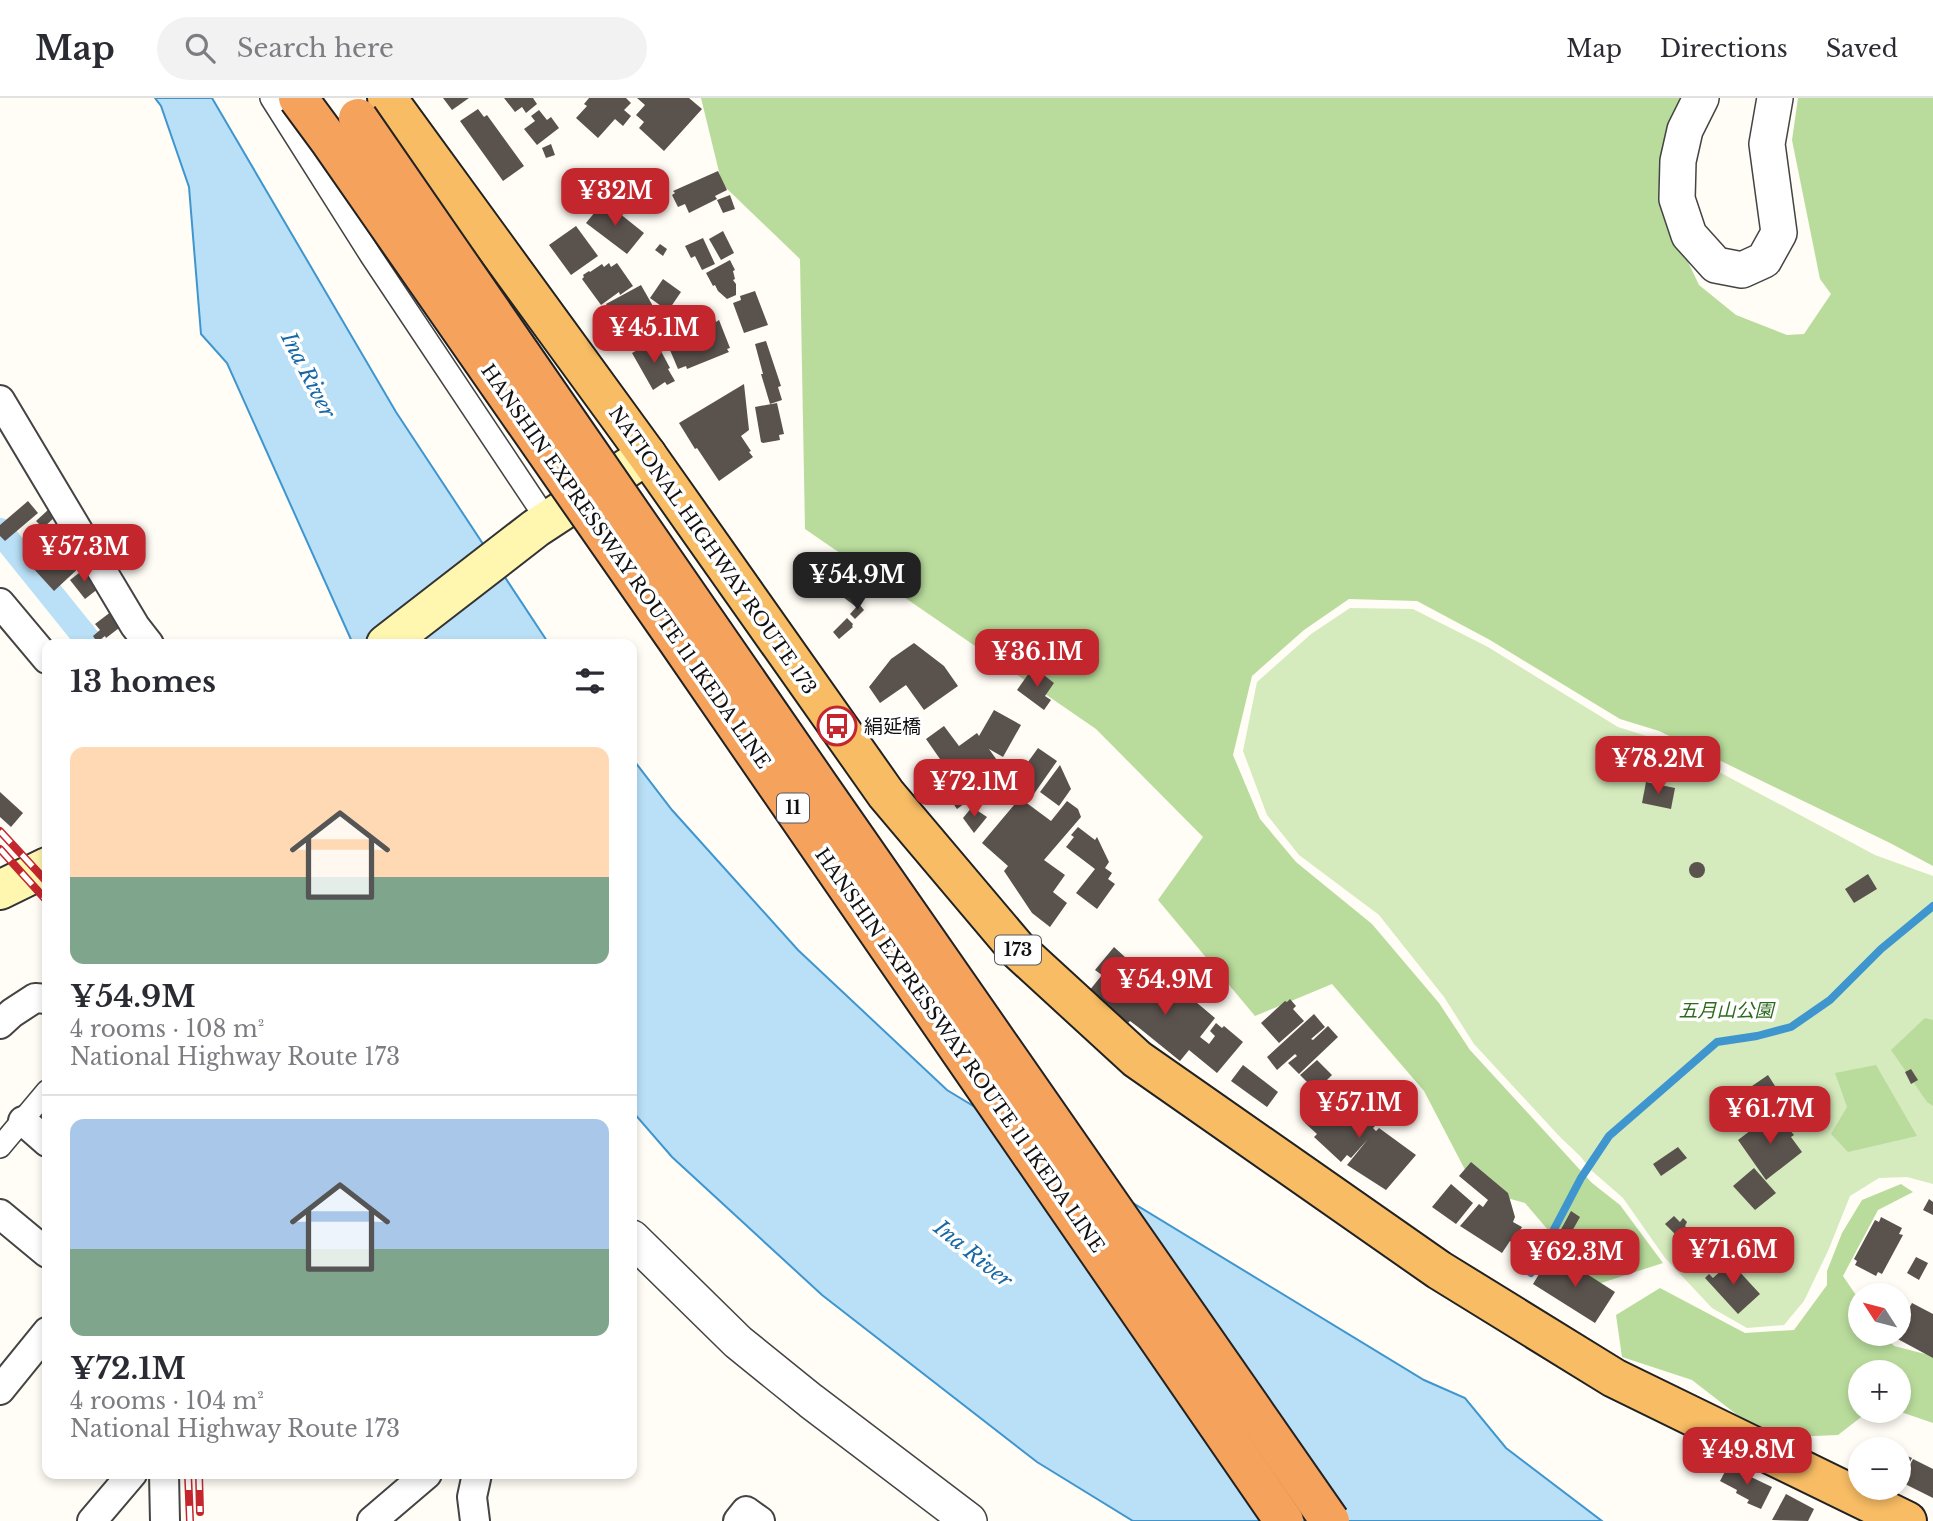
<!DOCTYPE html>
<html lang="en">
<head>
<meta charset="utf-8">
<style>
  body { margin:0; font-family:"Libre Baskerville","Noto Sans JP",serif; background:#f2f2f3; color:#2b2b33; height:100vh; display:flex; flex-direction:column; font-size:26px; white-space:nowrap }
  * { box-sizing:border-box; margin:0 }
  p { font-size:23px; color:#7c7c81 }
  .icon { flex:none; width:38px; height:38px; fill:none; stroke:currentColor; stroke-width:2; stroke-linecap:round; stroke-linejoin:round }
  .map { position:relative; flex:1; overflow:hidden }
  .panel { position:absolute; left:42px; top:541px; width:595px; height:840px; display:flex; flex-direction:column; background:#fff; border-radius:14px; box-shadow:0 4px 10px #0003 }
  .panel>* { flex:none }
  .needle { width:46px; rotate:306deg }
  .tools { position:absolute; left:1848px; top:1185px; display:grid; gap:14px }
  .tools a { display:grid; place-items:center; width:63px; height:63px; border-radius:50%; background:#fff; box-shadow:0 4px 10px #0003; font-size:35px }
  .price { position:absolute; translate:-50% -60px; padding:0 16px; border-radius:14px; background:#c4262e; color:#fff; font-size:23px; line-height:46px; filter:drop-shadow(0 2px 4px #0008) }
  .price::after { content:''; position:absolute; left:50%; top:42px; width:21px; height:16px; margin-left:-10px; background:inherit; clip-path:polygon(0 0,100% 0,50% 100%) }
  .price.on { background:#222; color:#fff }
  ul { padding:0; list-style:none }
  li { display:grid; align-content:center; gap:14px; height:371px; padding:0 28px }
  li+li { border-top:2px solid #e1e1e2 }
  li span { display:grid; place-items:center; height:217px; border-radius:14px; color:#555 }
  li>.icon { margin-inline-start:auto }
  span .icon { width:126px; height:126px; fill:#fffc; stroke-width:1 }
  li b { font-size:30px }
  h2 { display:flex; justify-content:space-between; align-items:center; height:84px; padding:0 28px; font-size:30px }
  header { display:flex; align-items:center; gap:42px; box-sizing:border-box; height:98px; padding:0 35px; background:#fff; border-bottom:2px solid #e1e1e2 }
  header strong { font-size:33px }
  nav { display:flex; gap:38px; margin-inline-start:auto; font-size:24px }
  .search { width:490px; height:63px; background:#f2f2f3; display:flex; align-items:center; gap:18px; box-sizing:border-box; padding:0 24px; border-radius:38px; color:#7c7c81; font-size:26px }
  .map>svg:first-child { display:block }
  .green { fill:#d5ebbd }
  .forest { fill:#b9dc9c }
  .water { fill:#b9e0f7; stroke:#3f96cf; stroke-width:2 }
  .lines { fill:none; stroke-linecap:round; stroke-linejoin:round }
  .stream { stroke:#3f96cf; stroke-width:8 }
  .canal { stroke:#b9e0f7; stroke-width:26 }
  .building { fill:#5a524d }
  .pedestrian-casing { stroke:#444; stroke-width:24 }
  .minor-casing { stroke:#444; stroke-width:32 }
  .tertiary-casing { stroke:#444; stroke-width:38 }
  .secondary-casing { stroke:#333; stroke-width:42 }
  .trunk-casing { stroke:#222; stroke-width:42 }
  .pedestrian { stroke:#fff; stroke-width:21 }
  .minor { stroke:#fff; stroke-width:28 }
  .tertiary { stroke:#fff; stroke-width:35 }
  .secondary { stroke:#fff6b0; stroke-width:38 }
  .trunk { stroke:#f7bc64; stroke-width:38 }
  .rail-casing { stroke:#c4262e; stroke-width:8 }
  .rail { stroke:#fff; stroke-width:5; stroke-dasharray:16; stroke-linecap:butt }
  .motorway-bridge-casing { stroke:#222; stroke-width:42; stroke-linecap:butt }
  .motorway-bridge { stroke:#f5a25d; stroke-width:38 }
  .labels { text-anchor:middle; stroke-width:7; stroke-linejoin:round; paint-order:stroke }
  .shield { fill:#fff; stroke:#585858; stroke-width:2 }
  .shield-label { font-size:18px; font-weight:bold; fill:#111 }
  .street-label { font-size:19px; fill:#111; stroke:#fff }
  .poi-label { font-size:19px; fill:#111; stroke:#fff; text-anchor:start }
  .park-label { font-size:19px; font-style:italic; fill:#2f6b1f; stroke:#fff }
  .water-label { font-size:21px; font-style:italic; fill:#1768a6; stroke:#fff }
</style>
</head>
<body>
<header>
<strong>Map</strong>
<div class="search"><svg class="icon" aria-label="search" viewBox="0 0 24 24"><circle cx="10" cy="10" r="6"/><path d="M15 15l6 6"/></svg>Search here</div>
<nav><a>Map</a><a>Directions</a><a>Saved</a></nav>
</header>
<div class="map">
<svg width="1933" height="1423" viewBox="0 0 1933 1423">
  <rect width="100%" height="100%" fill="#fffdf5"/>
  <!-- green -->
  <polygon class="green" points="1350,510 1413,511 1488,549 1618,629 1659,642 1875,757 1933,778 1933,1086 1907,1079 1879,1080 1850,1098 1828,1153 1804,1203 1784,1227 1747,1230 1712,1210 1665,1160 1623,1100 1592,1073 1580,1058 1560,1039 1474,946 1444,899 1379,817 1299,757 1267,717 1243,653 1257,584 1311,536"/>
  <!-- forest -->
  <g class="forest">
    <polygon points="701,0 1682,0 1679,145 1699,187 1736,217 1787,237 1804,236 1831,196 1820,181 1792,42 1798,0 1933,0 1933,768 1890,745 1659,633 1620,621 1490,542 1417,503 1349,501 1304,532 1252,578 1233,657 1260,721 1296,764 1372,826 1439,905 1470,952 1592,1085 1620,1107 1663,1165 1595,1187 1525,1105 1475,1091 1424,993 1332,886 1255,918 1158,802 1203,739 1096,631 805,431 800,161 722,86"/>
    <polygon points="1925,920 1933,922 1933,1008 1927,1004 1891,952"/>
    <polygon points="1876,967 1917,1038 1848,1054 1831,1036 1847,1009 1835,975"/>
    <polygon points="1901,1086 1913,1094 1878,1112 1843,1178 1860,1203 1860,1236 1884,1236 1894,1248 1933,1258 1933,1325 1898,1313 1899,1274 1860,1274 1860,1312 1869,1313 1838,1337 1767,1340 1692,1282 1622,1259 1616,1217 1660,1190 1745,1235 1794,1232 1827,1187 1827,1173 1842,1135 1862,1102"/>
  </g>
  <!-- water -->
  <g class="water">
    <polygon points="155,0 212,0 396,314 549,546 353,546 227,265 201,236 189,89 161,8"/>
    <polygon points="632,660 672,712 798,852 947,992 1424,1282 1465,1300 1506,1350 1602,1423 1133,1423 1037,1364 822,1197 672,1059 632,1013"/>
  </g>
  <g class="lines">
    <!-- stream -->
    <polyline class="stream" points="1531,1175 1581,1080 1609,1038 1717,944 1757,938 1791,929 1830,902 1881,851 1933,808"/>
    <!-- canal -->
    <polyline class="canal" points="0,433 91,546"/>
  </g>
  <!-- building -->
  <g class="building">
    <polygon points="443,0 469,0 452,12"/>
    <polygon points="504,0 533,0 537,6 526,15 522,9 515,14"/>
    <polygon points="589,0 626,0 631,5 624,12 631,18 623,28 615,21 598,40 576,20 587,8 584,6"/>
    <polygon points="637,0 689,0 702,11 664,53 639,30 644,24 636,17 645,7"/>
    <polygon points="478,11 484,19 487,17 524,68 503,83 460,23"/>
    <polygon points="539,12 547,22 551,19 559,30 537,47 524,31 535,23 531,18"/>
    <polygon points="551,46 555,57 546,60 542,50"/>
    <polygon points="718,73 727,92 715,98 717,101 689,115 685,106 678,109 672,97 675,95 673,93"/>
    <polygon points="730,97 735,111 723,115 717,102"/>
    <polygon points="604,103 644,135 627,156 586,125"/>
    <polygon points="576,128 598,158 571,177 549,147"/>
    <polygon points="723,133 734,155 721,162 709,141"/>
    <polygon points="703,140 715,166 702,172 695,158 691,160 685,148"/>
    <polygon points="660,146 667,151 663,158 655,152"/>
    <polygon points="730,162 735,172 733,173 735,181 733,182 736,186 736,197 727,201 718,193 715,187 713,188 706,175"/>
    <polygon points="609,165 611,169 617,165 633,188 620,197 619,194 601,207 582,181 584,179 583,177 589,173 590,174 602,166 604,169"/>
    <polygon points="663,181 681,194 668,213 650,200"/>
    <polygon points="641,187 658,217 623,236 606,206"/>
    <polygon points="755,193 768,227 744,235 733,205 741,202 740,198"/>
    <polygon points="715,221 716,224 719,222 730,250 727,251 729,254 687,271 686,268 678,271 667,245 674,242 673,239"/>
    <polygon points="655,242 670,270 668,271 675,283 667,287 665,284 653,292 632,255"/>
    <polygon points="766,243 781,288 778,289 782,302 770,306 761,276 763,276 755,246"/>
    <polygon points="744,286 749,332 741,338 751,353 749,354 753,359 719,383 697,350 695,351 679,325"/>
    <polygon points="777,305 784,336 779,337 780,342 763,345 761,344 755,309"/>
    <polygon points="28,403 38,415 5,443 0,438 0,427"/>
    <polygon points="49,411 56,418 43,430 36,423"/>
    <polygon points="66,439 83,466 54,493 33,470 37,466 37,464"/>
    <polygon points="823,467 863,497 855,508 815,478"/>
    <polygon points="84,471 99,490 85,501 70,482"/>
    <polygon points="859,506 864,512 855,521 850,516"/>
    <polygon points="112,513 123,527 106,540 105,538 97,544 93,538 100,532 95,526"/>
    <polygon points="847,520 853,526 852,528 853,529 839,541 833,534"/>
    <polygon points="914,545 944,568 958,588 924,612 906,587 880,605 869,589 891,561"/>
    <polygon points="1040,574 1054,585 1045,598 1051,602 1044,612 1017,592 1029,575 1036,580"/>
    <polygon points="994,612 1021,627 1003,659 989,651 1006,675 957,711 928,670 940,661 926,641 944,628 959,648 977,635 979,638"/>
    <polygon points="1038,650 1057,663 1029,703 1010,689"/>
    <polygon points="1060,667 1071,691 1059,708 1040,694"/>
    <polygon points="1646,684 1675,690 1671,711 1642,705"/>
    <polygon points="0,694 23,715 11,729 0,719"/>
    <polygon points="1020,700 1051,723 1067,703 1078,711 1081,719 1044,762 1065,777 1053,794 1067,805 1050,829 1032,815 1004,773 1008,768 982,745"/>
    <polygon points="972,709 987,719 974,735 963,720"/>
    <polygon points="1078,729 1095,742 1097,739 1109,764 1105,770 1112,775 1108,781 1115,786 1097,811 1076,795 1095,771 1066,749 1074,739 1071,737"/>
    <circle cx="1697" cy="772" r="8"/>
    <polygon points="1868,776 1877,791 1854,805 1845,791"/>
    <polygon points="1114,849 1125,859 1114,872 1142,895 1148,887 1163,899 1159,904 1167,911 1184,894 1215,920 1200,939 1209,946 1215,938 1210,933 1216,925 1222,930 1224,928 1243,944 1217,975 1189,952 1180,963 1138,929 1130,923 1128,925 1089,893 1102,877 1095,872"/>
    <polygon points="1290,901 1296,908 1293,911 1304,923 1279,945 1261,925 1285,903 1287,904"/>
    <polygon points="1314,916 1325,929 1311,941 1313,942 1328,928 1338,939 1299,976 1288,965 1297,958 1295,956 1277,972 1267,959"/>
    <polygon points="1317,962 1332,977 1316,993 1300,977"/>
    <polygon points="1243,967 1278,994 1267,1009 1231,983"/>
    <polygon points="1911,971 1918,982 1911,986 1905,974"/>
    <polygon points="1768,977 1775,988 1746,1007 1739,997"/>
    <polygon points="1345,992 1376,1027 1373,1030 1376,1033 1379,1030 1416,1057 1386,1092 1347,1067 1368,1041 1351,1060 1347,1057 1341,1064 1314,1039 1317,1036 1305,1025 1334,995 1338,999"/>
    <polygon points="1775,1014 1794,1037 1791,1039 1802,1054 1766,1082 1738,1042"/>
    <polygon points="1678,1049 1687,1060 1661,1078 1653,1066"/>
    <polygon points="1471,1064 1508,1095 1515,1119 1513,1124 1522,1129 1513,1145 1510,1143 1502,1155 1460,1128 1479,1106 1483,1109 1488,1102 1459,1078"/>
    <polygon points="1754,1070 1776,1095 1755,1112 1733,1088"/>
    <polygon points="1451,1086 1473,1105 1456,1126 1432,1109"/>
    <polygon points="1929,1101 1933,1104 1933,1117 1923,1112"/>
    <polygon points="1571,1113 1580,1119 1566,1144 1558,1148 1553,1146"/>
    <polygon points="1674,1118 1680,1124 1683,1120 1687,1124 1685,1128 1686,1129 1677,1138 1665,1126"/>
    <polygon points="1881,1119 1902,1130 1899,1136 1903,1137 1882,1176 1878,1174 1876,1178 1855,1167 1857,1163 1854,1161 1875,1122 1879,1124"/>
    <polygon points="1726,1159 1760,1196 1738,1216 1705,1180 1709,1176 1713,1180 1725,1169 1721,1164"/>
    <polygon points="1916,1159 1928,1165 1919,1182 1907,1175"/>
    <polygon points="1562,1160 1615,1194 1595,1225 1533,1186 1547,1163 1550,1166 1552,1163 1558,1166"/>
    <polygon points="1912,1205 1933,1216 1933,1260 1894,1239 1896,1236 1899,1236 1899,1229"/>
    <polygon points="1903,1356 1912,1360 1899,1385 1899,1359 1901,1360"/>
    <polygon points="1913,1361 1933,1371 1933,1400 1901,1384"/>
    <polygon points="1728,1368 1772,1389 1761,1411 1747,1405 1749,1402 1736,1395 1737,1392 1720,1383"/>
    <polygon points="1786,1396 1814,1411 1808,1423 1772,1422"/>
  </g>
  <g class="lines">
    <defs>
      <g id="pedestrian">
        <polyline points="271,0 371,158 539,410"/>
        <polyline points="0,1049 47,993"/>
      </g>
      <g id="minor">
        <polyline points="0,302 135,528 149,546"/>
        <polyline points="0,505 47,561"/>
        <polyline points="0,926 12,915 35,900 47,901"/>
        <polyline points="23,1023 47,1044"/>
        <polyline points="0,1116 47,1155"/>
        <polyline points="0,1292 47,1234"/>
        <polyline points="164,1376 165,1423"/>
        <polyline points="92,1423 132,1376"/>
        <polyline points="372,1423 427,1376"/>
        <polyline points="475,1423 472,1399 477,1376"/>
        <polyline points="738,1423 746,1413 760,1423"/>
      </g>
      <g id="tertiary">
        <polyline points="1701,0 1685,32 1678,63 1677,101 1689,137 1716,167 1742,172 1764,162 1779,135 1767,46 1775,0"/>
        <polyline points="632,1140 738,1244 811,1303 969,1423"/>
      </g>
      <g id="secondary">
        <polyline points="386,546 536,430 647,357"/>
        <polyline points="0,792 47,769"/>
      </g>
      <polyline id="trunk" points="387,0 647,357 886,696 1017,851 1137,961 1439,1172 1614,1280 1907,1423"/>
    </defs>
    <!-- pedestrian casing -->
    <use href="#pedestrian" class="pedestrian-casing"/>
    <!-- minor casing -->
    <use href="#minor" class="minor-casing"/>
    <!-- tertiary casing -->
    <use href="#tertiary" class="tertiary-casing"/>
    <!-- secondary casing -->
    <use href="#secondary" class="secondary-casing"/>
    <!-- trunk casing -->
    <use href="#trunk" class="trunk-casing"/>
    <!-- pedestrian -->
    <use href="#pedestrian" class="pedestrian"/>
    <!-- minor -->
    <use href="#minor" class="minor"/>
    <!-- tertiary -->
    <use href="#tertiary" class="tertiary"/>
    <!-- secondary -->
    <use href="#secondary" class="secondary"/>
    <!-- trunk -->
    <use href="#trunk" class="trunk"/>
    <defs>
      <g id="rail">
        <polyline points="0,733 47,784"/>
        <polyline points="0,751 47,803"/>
        <polyline points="188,1376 190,1423"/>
        <polyline points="199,1376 200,1414"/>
      </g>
    </defs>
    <!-- rail casing -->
    <use href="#rail" class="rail-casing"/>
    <!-- rail -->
    <use href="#rail" class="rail"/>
    <defs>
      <g id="motorway-bridge">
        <polyline points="298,0 329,42 675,539 1284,1423"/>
        <path d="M358,20C679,490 1006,955 1330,1423"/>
      </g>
    </defs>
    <!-- motorway-bridge casing -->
    <use href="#motorway-bridge" class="motorway-bridge-casing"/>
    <!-- motorway-bridge -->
    <use href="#motorway-bridge" class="motorway-bridge"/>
  </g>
  <!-- icons -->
  <defs>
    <symbol id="bus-ring" viewBox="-11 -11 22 22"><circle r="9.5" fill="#fff" stroke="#c4262e" stroke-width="1.5"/><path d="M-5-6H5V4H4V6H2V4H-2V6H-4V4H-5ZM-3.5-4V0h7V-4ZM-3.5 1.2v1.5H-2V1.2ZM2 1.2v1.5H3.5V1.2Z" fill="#c4262e"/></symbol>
  </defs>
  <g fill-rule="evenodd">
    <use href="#bus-ring" x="815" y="606" width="44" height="44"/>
  </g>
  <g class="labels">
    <!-- shield labels -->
    <g class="shield">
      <rect x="777" y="695.5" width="32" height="29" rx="5"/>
      <rect x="995" y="837.5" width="46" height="29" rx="5"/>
    </g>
    <g class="shield-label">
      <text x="793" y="716">11</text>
      <text x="1018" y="858">173</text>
    </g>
    <!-- street labels -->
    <g class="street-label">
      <text transform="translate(713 452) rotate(55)" y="7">NATIONAL HIGHWAY ROUTE 173</text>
      <text transform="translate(626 468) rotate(55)" y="7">HANSHIN EXPRESSWAY ROUTE 11 IKEDA LINE</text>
      <text transform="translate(960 952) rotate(55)" y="7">HANSHIN EXPRESSWAY ROUTE 11 IKEDA LINE</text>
    </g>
    <!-- poi labels -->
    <g class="poi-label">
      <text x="864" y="635">絹延橋</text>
    </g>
    <!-- park labels -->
    <g class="park-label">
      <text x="1726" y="919">五月山公園</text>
    </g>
    <!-- water labels -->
    <g class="water-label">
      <text transform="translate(308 277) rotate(63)" y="7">Ina River</text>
      <text transform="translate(973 1156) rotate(39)" y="7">Ina River</text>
    </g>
  </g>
</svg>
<div class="tools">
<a><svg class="needle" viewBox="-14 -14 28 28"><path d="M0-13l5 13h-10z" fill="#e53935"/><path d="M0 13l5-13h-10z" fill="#7c7c81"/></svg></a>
<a>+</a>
<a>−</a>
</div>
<b class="price" style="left:615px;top:130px">¥32M</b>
<b class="price" style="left:654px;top:267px">¥45.1M</b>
<b class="price" style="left:84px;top:486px">¥57.3M</b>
<b class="price on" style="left:857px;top:514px">¥54.9M</b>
<b class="price" style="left:1037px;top:591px">¥36.1M</b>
<b class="price" style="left:1658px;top:698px">¥78.2M</b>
<b class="price" style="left:974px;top:721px">¥72.1M</b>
<b class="price" style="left:1165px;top:919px">¥54.9M</b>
<b class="price" style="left:1359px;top:1042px">¥57.1M</b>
<b class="price" style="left:1770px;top:1048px">¥61.7M</b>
<b class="price" style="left:1733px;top:1189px">¥71.6M</b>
<b class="price" style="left:1575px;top:1191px">¥62.3M</b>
<b class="price" style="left:1747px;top:1389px">¥49.8M</b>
<section class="panel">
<h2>13 homes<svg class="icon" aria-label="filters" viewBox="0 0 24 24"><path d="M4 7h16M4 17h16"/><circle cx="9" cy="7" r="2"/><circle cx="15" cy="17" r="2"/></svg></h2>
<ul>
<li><span style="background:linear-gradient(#ffd9b3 60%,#7fa58c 0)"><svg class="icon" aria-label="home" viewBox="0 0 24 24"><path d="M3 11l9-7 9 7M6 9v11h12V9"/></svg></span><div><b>¥54.9M</b><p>4 rooms · 108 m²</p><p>National Highway Route 173</p></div></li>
<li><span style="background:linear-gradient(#a9c7e8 60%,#7fa58c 0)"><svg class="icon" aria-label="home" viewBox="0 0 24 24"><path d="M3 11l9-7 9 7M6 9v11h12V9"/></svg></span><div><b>¥72.1M</b><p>4 rooms · 104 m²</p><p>National Highway Route 173</p></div></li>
</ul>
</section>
</div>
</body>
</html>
